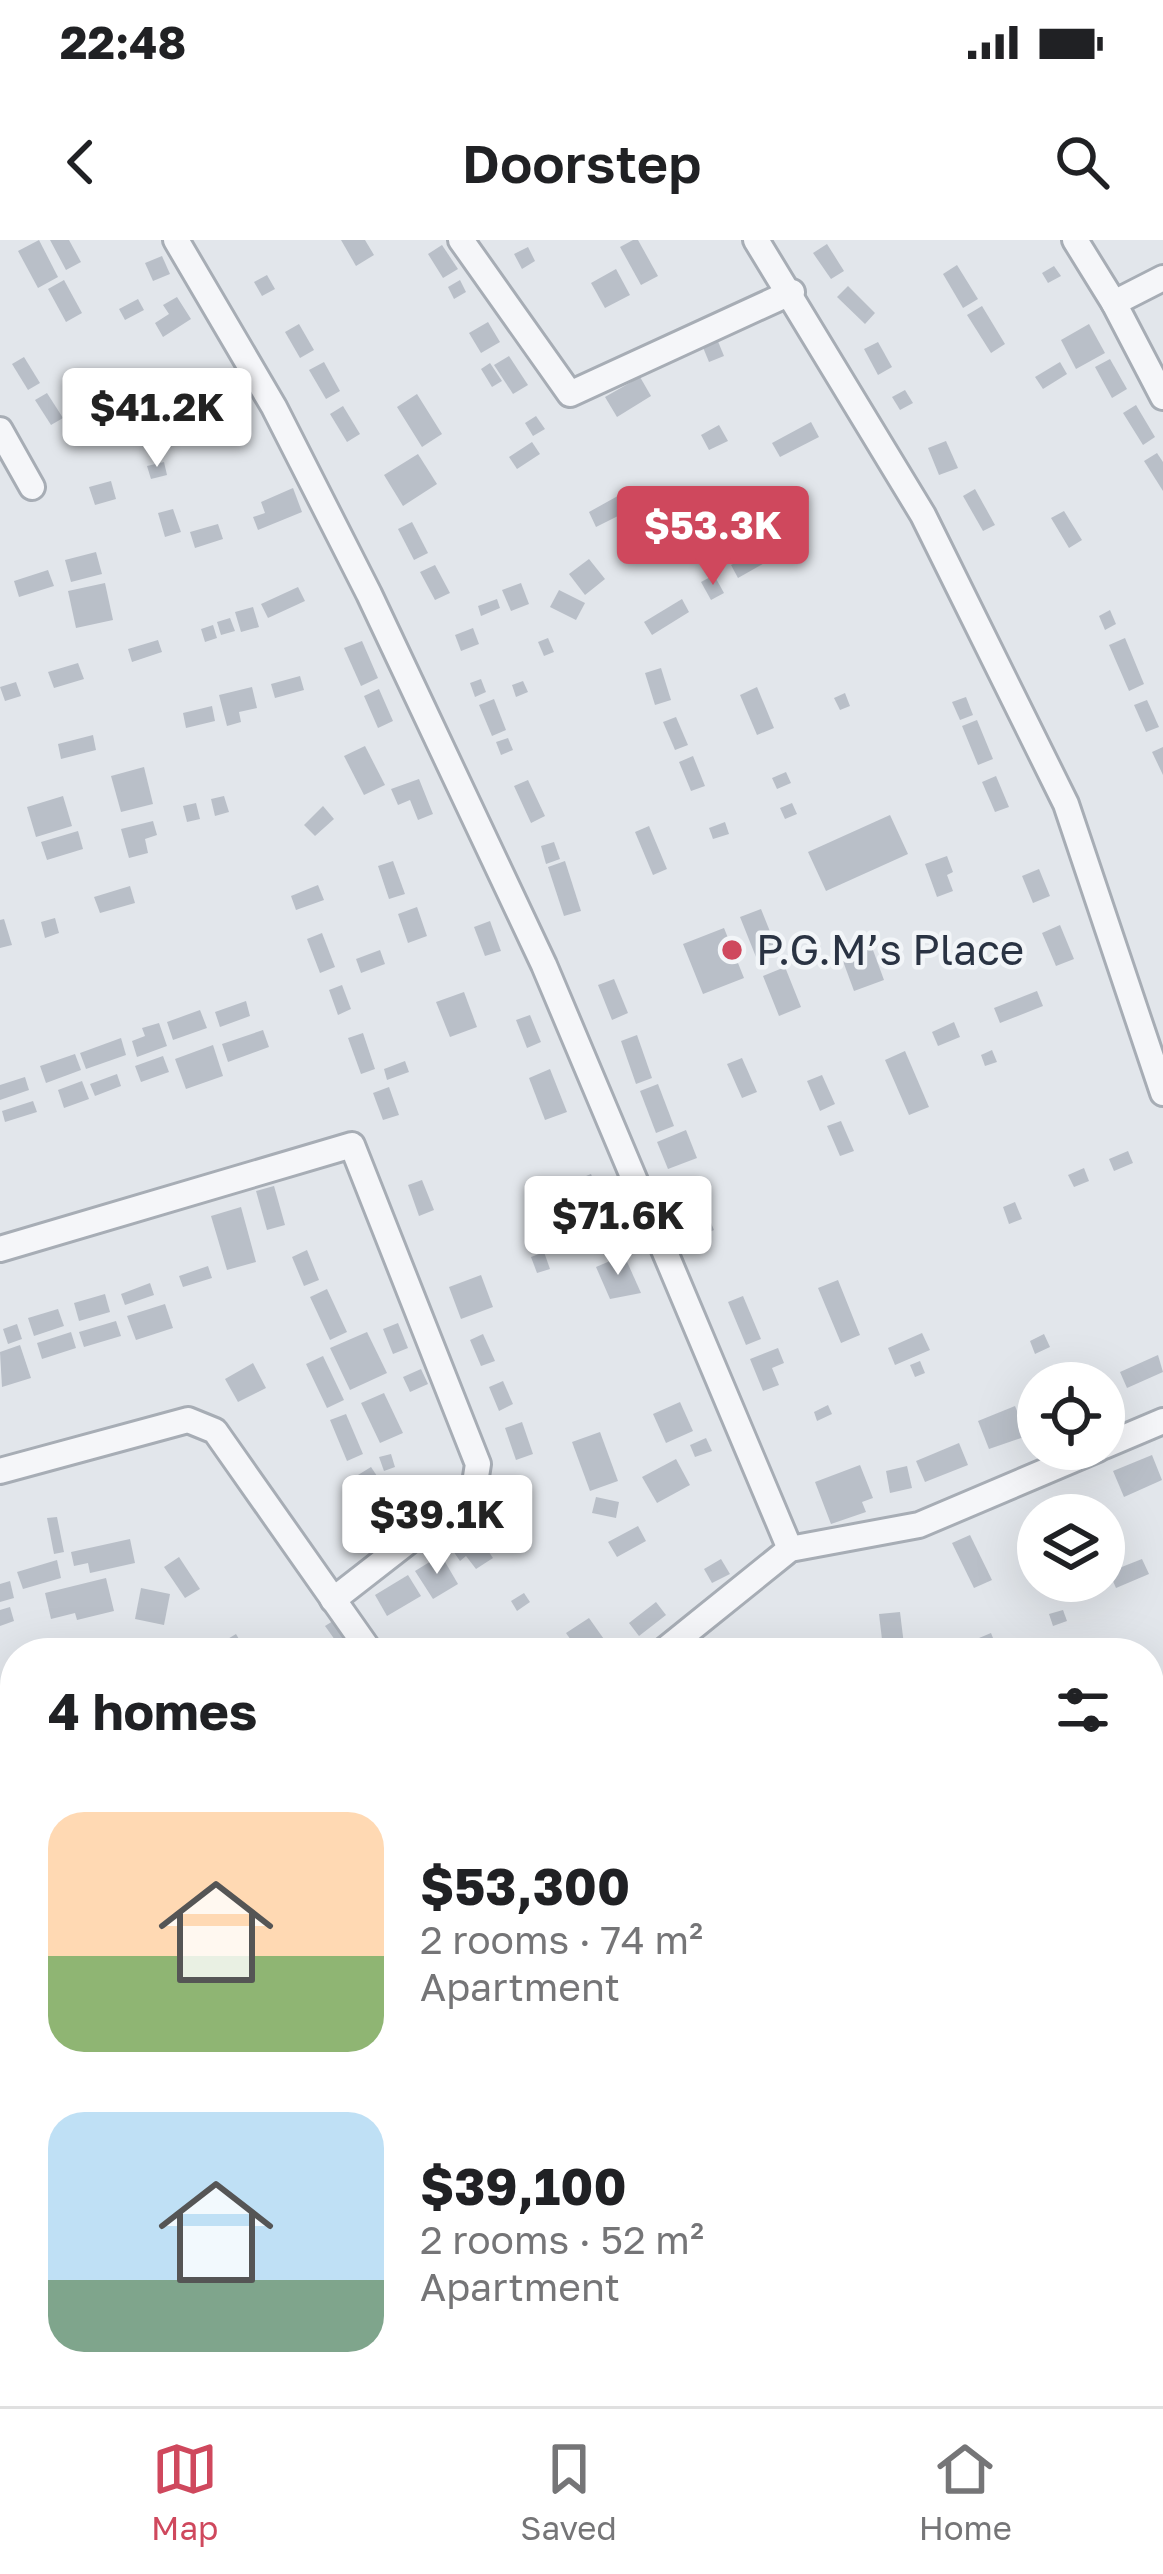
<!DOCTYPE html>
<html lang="en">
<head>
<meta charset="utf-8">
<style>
  body { margin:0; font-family:"Golos Text",sans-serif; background:#f6f6f6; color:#202124; height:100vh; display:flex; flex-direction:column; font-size:45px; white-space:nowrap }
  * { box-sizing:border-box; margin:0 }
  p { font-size:39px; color:#757577 }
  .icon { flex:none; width:66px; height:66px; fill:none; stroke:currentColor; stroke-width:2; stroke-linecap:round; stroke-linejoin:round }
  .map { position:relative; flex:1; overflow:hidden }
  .panel { position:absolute; left:0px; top:1398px; width:1164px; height:768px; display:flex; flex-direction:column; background:#fff; border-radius:48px 48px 0 0; box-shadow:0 12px 48px #0002 }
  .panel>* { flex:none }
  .tools { position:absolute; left:1017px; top:1122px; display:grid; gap:24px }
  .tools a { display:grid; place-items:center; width:108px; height:108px; border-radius:50%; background:#fff; box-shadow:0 12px 48px #0002; font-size:60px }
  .price { position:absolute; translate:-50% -102px; padding:0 27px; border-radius:12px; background:#fff; color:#222; font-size:39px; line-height:78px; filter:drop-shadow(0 3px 6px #0008) }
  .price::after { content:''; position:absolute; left:50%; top:72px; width:36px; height:27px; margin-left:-18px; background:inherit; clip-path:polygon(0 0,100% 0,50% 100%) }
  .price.active { background:#cf485d; color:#fff }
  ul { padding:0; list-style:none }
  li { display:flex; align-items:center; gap:36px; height:300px; padding:0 48px }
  li span { display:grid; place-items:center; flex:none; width:336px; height:240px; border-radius:36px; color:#555 }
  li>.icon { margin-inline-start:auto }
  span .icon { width:144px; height:144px; fill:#fffc; stroke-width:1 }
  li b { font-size:51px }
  h2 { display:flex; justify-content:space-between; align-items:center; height:144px; padding:0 48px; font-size:51px }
  .status { display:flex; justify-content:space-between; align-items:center; height:84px; padding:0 60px; background:#fff; direction:ltr }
  .status svg { height:33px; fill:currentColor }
  header { display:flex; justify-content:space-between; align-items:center; height:156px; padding:0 48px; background:#fff; font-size:54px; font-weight:600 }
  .dock { display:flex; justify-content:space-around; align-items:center; height:168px; border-top:3px solid #e0e0e0; background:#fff; font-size:33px; color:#757577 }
  .dock a { display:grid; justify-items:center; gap:6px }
  .dock .active { color:#cf485d }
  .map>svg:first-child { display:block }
  .building { fill:#b9bfc8 }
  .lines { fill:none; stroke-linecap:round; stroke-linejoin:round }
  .street-casing { stroke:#a7adb5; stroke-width:30 }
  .street { stroke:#f5f6f9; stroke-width:24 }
  .poi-dot { fill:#cf485d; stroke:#f2f5f8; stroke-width:4.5 }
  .labels { text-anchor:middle; stroke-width:9; stroke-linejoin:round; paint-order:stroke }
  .poi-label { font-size:42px; fill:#2a3343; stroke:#f2f5f8; text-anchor:start }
</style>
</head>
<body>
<div class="status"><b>22:48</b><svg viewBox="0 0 49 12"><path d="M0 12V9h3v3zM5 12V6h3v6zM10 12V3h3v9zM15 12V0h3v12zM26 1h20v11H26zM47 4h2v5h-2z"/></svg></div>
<header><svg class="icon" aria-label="back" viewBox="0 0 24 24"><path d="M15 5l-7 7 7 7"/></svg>Doorstep<svg class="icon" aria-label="search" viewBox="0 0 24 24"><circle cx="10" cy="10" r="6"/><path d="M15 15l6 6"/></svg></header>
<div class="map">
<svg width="1163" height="2166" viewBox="0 0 1163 2166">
  <rect width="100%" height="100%" fill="#e2e6eb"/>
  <!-- building -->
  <g class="building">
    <polygon points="39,0 58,37 38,48 18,11"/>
    <polygon points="50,0 69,0 81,22 66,30"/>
    <polygon points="341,0 365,0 374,15 356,26"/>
    <polygon points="633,0 638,0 658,36 641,45 620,7"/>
    <polygon points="827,4 844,31 831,39 813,13"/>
    <polygon points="442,5 458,29 443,38 428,14"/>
    <polygon points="528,7 535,21 522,29 514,14"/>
    <polygon points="162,16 170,34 153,41 145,23"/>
    <polygon points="957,25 978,59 963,68 943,34"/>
    <polygon points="1054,26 1061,36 1048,43 1042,33"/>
    <polygon points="616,29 630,55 605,68 591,43"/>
    <polygon points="267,35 275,49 262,56 254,42"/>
    <polygon points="64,40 82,73 66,82 48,49"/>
    <polygon points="460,40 466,52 454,59 448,47"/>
    <polygon points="848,46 875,73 865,84 837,57"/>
    <polygon points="177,57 191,79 163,97 155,83 169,74 163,65"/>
    <polygon points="138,59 144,70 125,80 119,69"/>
    <polygon points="982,66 1005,104 991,113 967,75"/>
    <polygon points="488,82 500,102 481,113 469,93"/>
    <polygon points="299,84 314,110 300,118 285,92"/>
    <polygon points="1089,84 1105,113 1076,129 1061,100"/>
    <polygon points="717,99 724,116 709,122 702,105"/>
    <polygon points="878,102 892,127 878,135 864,109"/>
    <polygon points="509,116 528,145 513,154 494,125"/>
    <polygon points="24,117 40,143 28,150 12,124"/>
    <polygon points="1110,119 1127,149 1112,158 1095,127"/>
    <polygon points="324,122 340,151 326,159 309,130"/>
    <polygon points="1060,122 1067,134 1043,149 1035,137"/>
    <polygon points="490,123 502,141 492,147 481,129"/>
    <polygon points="640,137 651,156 617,177 605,157"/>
    <polygon points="905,150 913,163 900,170 892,157"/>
    <polygon points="47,153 63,178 51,185 35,160"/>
    <polygon points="417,154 442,194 422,207 397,167"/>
    <polygon points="1136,165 1155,197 1143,205 1123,173"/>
    <polygon points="343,166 360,194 347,202 330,174"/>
    <polygon points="536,176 545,189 533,196 525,183"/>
    <polygon points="811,182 819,197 780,217 772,203"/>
    <polygon points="719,185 728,201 709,210 701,195"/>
    <polygon points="946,201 958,228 939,235 928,208"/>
    <polygon points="532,202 540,214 517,229 509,217"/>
    <polygon points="1157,213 1163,222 1163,251 1144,221"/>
    <polygon points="418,214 437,244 403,266 384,235"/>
    <polygon points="164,222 167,235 151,239 147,226"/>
    <polygon points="111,241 116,259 95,265 89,247"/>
    <polygon points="293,248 302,272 258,290 253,277 265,273 261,262"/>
    <polygon points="975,249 995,285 983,291 963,256"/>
    <polygon points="625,252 634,268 596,287 589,272"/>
    <polygon points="173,269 181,292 165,297 158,273"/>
    <polygon points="1064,271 1082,300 1069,308 1051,278"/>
    <polygon points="412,282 428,313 414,320 398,289"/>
    <polygon points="218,284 223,299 195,308 190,292"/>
    <polygon points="797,290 805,307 773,323 764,308"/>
    <polygon points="761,309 768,321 738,338 731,325"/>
    <polygon points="96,312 102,334 71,342 65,320"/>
    <polygon points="589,319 605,339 585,355 569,334"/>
    <polygon points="435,325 450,353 435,360 420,332"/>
    <polygon points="48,330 54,346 19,357 14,341"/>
    <polygon points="714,335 724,353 711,360 701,342"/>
    <polygon points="105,343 113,380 76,388 68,351"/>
    <polygon points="521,343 529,364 511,371 502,350"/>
    <polygon points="298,347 305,361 268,378 261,364"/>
    <polygon points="559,350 585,363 576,380 550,367"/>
    <polygon points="497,359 500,368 481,376 478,366"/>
    <polygon points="682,359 689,372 652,395 644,382"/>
    <polygon points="253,367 259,387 241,392 235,372"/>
    <polygon points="1110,370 1116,384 1105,390 1099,376"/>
    <polygon points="230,378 235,391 221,395 217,382"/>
    <polygon points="213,385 217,398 205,402 201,389"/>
    <polygon points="473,388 479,404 461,411 455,395"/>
    <polygon points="548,398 554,412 544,416 538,402"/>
    <polygon points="1125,398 1144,444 1129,451 1109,405"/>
    <polygon points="158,400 162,412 132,422 128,409"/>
    <polygon points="362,401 378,438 361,446 344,408"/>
    <polygon points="78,423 84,439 54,448 48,432"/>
    <polygon points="661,428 671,460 655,465 645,433"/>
    <polygon points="300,436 304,450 275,458 271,444"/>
    <polygon points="481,439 486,452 475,457 470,443"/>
    <polygon points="523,441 528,452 516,457 512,445"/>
    <polygon points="16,442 21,456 5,461 0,447"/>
    <polygon points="252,447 257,468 239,472 241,482 227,486 219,455"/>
    <polygon points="757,447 774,488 757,495 740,455"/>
    <polygon points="379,449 393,481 378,488 364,456"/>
    <polygon points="845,453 850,466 840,470 834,458"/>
    <polygon points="966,457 973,475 960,480 952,462"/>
    <polygon points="494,459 506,490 492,496 479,465"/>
    <polygon points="1147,460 1159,487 1146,492 1134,465"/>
    <polygon points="212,466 215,481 186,488 183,473"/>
    <polygon points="676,477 688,505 675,510 663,482"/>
    <polygon points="977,480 993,519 978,525 962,486"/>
    <polygon points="93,495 96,510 61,519 58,504"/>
    <polygon points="508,498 513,510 501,515 496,502"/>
    <polygon points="365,506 385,545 364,555 344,516"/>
    <polygon points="1163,507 1163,535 1152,512"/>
    <polygon points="693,516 705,546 691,551 679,522"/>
    <polygon points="144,527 153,564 121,572 111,536"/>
    <polygon points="786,532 791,543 777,549 772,538"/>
    <polygon points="996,536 1009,567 995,572 982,542"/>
    <polygon points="419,539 433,574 418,580 410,560 398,565 391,549"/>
    <polygon points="528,540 545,576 531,583 514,546"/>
    <polygon points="63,556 72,586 36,597 27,567"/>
    <polygon points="224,556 229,572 215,576 211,559"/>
    <polygon points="196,563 200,579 187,582 183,566"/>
    <polygon points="792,563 797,574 785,579 780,568"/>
    <polygon points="323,566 334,579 315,596 304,585"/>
    <polygon points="890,575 908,614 826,651 808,612"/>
    <polygon points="153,581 157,595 145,599 148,613 129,618 121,589"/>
    <polygon points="725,582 729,594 713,599 709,588"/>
    <polygon points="649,586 667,629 653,635 635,592"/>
    <polygon points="78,591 83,609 47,620 41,602"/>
    <polygon points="554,602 560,619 546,624 541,606"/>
    <polygon points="947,616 953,632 947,635 953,651 937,657 925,624"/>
    <polygon points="393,621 405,654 389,659 378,626"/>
    <polygon points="565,621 581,671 564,676 548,627"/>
    <polygon points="1039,629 1050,656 1033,663 1022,636"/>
    <polygon points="318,645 324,660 296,670 291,656"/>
    <polygon points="130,646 135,663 100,673 94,657"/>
    <polygon points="417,667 427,696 408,703 398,674"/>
    <polygon points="761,669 779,714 758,722 740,677"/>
    <polygon points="55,678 59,693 45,698 41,682"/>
    <polygon points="4,679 12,705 0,708 0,680"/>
    <polygon points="490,681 501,711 485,716 474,687"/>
    <polygon points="1060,685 1074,719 1056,726 1042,693"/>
    <polygon points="724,688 744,738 703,754 683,704"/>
    <polygon points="322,693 335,727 320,733 307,699"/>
    <polygon points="870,702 884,740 854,751 840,713"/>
    <polygon points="380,710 385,724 361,733 356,719"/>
    <polygon points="785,727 801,767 779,776 763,736"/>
    <polygon points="614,739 628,773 612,780 598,745"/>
    <polygon points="342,745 351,769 338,775 329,750"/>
    <polygon points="1037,751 1043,766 1000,783 994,768"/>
    <polygon points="464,752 477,787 450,797 436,762"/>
    <polygon points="246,761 250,776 220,787 215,772"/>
    <polygon points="200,770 207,788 173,800 167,782"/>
    <polygon points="530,775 541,802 527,808 516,780"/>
    <polygon points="954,782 960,797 938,806 932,792"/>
    <polygon points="159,783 167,806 137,817 132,801 145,796 142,788"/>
    <polygon points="263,790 269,807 228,822 222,804"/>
    <polygon points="363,793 375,829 361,834 348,798"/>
    <polygon points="637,795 652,838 636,844 621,801"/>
    <polygon points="121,798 126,815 86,829 80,813"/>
    <polygon points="213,805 223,836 186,849 175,819"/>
    <polygon points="992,810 997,822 985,826 981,815"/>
    <polygon points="905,811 929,867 909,875 885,820"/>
    <polygon points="75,814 81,830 46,843 40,826"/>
    <polygon points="163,816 169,832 141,842 135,826"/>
    <polygon points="742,818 757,852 742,858 727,824"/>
    <polygon points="405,821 409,832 387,840 384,829"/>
    <polygon points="550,829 567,872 545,880 529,838"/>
    <polygon points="117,834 121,846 95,856 90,844"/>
    <polygon points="822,835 835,864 820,871 807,841"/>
    <polygon points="25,837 29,850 0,860 0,845"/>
    <polygon points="82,841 89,859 64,868 58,850"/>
    <polygon points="658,844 674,886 656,893 640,851"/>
    <polygon points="389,847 399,875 383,880 373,853"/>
    <polygon points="33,861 37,872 5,882 2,871"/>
    <polygon points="841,881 854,911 840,916 827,886"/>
    <polygon points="686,890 697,918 668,929 657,902"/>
    <polygon points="1128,911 1133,923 1114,931 1109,919"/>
    <polygon points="1084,928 1089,941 1074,947 1068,935"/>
    <polygon points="591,934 604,967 567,982 554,949"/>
    <polygon points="422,940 434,970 419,976 408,945"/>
    <polygon points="274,946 285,985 267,990 256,951"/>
    <polygon points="1015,962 1022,979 1009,984 1003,967"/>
    <polygon points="703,964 714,990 700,996 689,970"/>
    <polygon points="241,967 256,1022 227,1030 211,976"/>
    <polygon points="610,974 623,1008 607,1014 594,980"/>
    <polygon points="307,1010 319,1040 304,1046 292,1017"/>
    <polygon points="544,1012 550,1029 537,1033 531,1017"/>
    <polygon points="624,1015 641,1053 610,1059 596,1027"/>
    <polygon points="208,1026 212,1038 183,1047 179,1036"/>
    <polygon points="481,1035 493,1067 461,1079 449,1047"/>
    <polygon points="838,1040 860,1095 841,1103 818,1048"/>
    <polygon points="150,1043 154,1055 125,1065 121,1054"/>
    <polygon points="327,1049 347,1092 330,1100 310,1057"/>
    <polygon points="105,1054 110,1072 79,1081 74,1063"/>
    <polygon points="743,1056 761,1099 746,1105 728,1062"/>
    <polygon points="165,1064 173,1088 136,1100 127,1076"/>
    <polygon points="58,1069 64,1086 34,1096 28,1078"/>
    <polygon points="116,1081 121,1096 84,1107 79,1092"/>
    <polygon points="398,1083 408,1108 393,1114 383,1089"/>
    <polygon points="17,1084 22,1099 8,1104 3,1089"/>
    <polygon points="71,1092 76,1108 42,1119 37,1103"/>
    <polygon points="367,1092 387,1133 350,1150 330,1108"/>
    <polygon points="922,1093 930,1110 895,1125 888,1108"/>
    <polygon points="483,1094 495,1121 481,1126 470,1100"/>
    <polygon points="1044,1094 1050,1107 1035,1114 1030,1101"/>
    <polygon points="20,1105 31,1138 2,1147 0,1112"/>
    <polygon points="778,1108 784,1123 772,1128 779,1145 763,1151 750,1119"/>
    <polygon points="1158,1115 1163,1132 1127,1148 1120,1132"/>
    <polygon points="323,1116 344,1160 327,1168 306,1124"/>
    <polygon points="920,1121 925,1133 915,1137 910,1125"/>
    <polygon points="253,1123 266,1148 238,1162 225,1139"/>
    <polygon points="421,1129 428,1144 410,1152 403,1137"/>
    <polygon points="1097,1133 1102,1143 1073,1143"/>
    <polygon points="503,1141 513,1164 499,1171 489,1147"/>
    <polygon points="384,1153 403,1193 380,1203 361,1163"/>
    <polygon points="680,1162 693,1191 666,1203 653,1174"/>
    <polygon points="828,1165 832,1174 817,1181 814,1172"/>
    <polygon points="1015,1166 1027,1196 989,1209 978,1181"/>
    <polygon points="346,1174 363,1214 347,1221 330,1180"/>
    <polygon points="522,1182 533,1214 516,1220 505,1188"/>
    <polygon points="600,1192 618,1241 590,1251 572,1202"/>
    <polygon points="706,1198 712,1211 695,1217 690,1205"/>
    <polygon points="959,1203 968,1225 925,1242 916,1221"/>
    <polygon points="391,1214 395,1227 384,1231 379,1217"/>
    <polygon points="1152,1215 1162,1240 1124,1257 1113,1231"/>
    <polygon points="676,1219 690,1245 657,1263 642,1237"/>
    <polygon points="860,1225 873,1258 862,1262 866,1272 831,1284 815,1242"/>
    <polygon points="907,1226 912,1248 890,1253 886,1231"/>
    <polygon points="371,1227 395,1263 382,1271 358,1235"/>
    <polygon points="400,1240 411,1258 403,1263 392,1246"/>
    <polygon points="596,1257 619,1262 616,1278 592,1273"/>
    <polygon points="512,1267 520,1281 494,1297 485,1282"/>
    <polygon points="57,1277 64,1312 54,1314 47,1278"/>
    <polygon points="638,1286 646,1301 617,1317 608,1302"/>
    <polygon points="475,1292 493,1318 476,1329 466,1316 460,1321 451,1308"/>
    <polygon points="970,1295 992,1340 974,1348 952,1303"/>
    <polygon points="130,1299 135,1323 90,1333 88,1323 74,1326 71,1312"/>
    <polygon points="441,1315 458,1344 433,1359 415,1331"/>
    <polygon points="179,1317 200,1349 185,1358 164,1327"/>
    <polygon points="721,1319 730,1334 712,1343 704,1329"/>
    <polygon points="1142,1319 1149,1334 1116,1348 1109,1332"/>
    <polygon points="57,1320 61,1338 23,1349 17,1332"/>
    <polygon points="408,1335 421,1356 387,1376 375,1355"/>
    <polygon points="106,1338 114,1371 77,1380 75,1373 51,1379 45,1353"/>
    <polygon points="10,1341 14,1358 0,1362 0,1344"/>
    <polygon points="141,1348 170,1354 164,1385 135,1379"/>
    <polygon points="524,1353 530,1362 517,1371 511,1361"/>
    <polygon points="656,1362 666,1375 639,1396 629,1383"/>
    <polygon points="10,1367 14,1381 0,1386 0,1370"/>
    <polygon points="1063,1370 1067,1381 1053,1386 1049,1374"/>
    <polygon points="900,1372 904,1405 883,1408 879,1374"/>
    <polygon points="589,1378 606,1402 590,1413 580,1413 566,1393"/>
    <polygon points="333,1381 347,1402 340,1407 325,1386"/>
    <polygon points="991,1393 999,1413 971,1413 967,1403"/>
    <polygon points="236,1394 247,1413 227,1413 221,1403"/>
    <polygon points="15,1593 15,1623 2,1627 0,1598"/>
    <polygon points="10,1812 15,1830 0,1835 0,1815"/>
    <polygon points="1158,1853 1163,1861 1163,1890 1154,1896 1149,1888 1149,1858"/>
    <polygon points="9,1937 15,1955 15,1972 1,1977 0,1940"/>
    <polygon points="1160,2060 1162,2075 1149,2076 1149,2061"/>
    <polygon points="569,2151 587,2151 593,2160 578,2166"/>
    <polygon points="711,2151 722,2151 729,2163 702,2166 698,2158"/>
    <polygon points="558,2153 567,2166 541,2166"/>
  </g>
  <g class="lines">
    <defs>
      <g id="street">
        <polyline points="176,0 274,167 369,354 544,725 790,1309"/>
        <polyline points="461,0 570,154 792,52"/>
        <polyline points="756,0 923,275 1066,564 1163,853"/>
        <polyline points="1075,0 1114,63 1163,157"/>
        <polyline points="1114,63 1163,38"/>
        <polyline points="0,190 32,247"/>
        <polyline points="0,1009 352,905 478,1224 475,1243 464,1258 333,1360"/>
        <polyline points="1104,1206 1163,1181"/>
        <polyline points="0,1231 188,1180 215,1191 371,1413"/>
        <polyline points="661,1413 790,1309 919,1285 1098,1209"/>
        <polyline points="0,1501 15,1497"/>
        <polyline points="0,1790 15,1785"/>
        <polyline points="1149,1799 1163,1788"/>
        <polyline points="261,2151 265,2166"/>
        <polyline points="660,2166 681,2151"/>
      </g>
    </defs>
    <!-- street casing -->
    <use href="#street" class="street-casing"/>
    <!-- street -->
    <use href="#street" class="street"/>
  </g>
  <!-- markers -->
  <circle class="poi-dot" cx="732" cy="710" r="12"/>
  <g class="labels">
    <!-- poi labels -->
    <g class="poi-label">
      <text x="756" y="725">P.G.M’s Place</text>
    </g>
  </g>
</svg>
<div class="tools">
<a><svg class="icon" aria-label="locate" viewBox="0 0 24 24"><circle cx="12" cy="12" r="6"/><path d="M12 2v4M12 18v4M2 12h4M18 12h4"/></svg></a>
<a><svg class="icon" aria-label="layers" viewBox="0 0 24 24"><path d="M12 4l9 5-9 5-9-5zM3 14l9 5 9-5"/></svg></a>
</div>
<b class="price" style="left:157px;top:230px">$41.2K</b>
<b class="price active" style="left:713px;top:348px">$53.3K</b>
<b class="price" style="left:618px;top:1038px">$71.6K</b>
<b class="price" style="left:437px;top:1337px">$39.1K</b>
<section class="panel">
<h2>4 homes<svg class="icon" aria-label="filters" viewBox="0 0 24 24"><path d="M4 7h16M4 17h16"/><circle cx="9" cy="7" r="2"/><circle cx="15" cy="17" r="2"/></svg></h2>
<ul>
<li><span style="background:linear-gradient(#ffd9b3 60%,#8fb573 0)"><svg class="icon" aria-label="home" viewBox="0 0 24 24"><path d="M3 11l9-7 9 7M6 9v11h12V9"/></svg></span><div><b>$53,300</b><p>2 rooms · 74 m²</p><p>Apartment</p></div></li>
<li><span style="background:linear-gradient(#bfe0f5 70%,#7fa58c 0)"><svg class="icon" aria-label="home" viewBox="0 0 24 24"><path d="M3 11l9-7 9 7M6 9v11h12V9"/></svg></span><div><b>$39,100</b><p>2 rooms · 52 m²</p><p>Apartment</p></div></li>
</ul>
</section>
</div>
<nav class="dock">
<a class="active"><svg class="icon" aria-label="map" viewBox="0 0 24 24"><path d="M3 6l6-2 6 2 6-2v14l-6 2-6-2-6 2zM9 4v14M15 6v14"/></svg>Map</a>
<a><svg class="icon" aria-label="saved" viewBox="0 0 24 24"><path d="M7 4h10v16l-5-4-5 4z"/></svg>Saved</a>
<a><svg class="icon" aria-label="home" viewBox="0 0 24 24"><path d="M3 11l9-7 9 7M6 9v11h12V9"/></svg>Home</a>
</nav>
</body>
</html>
